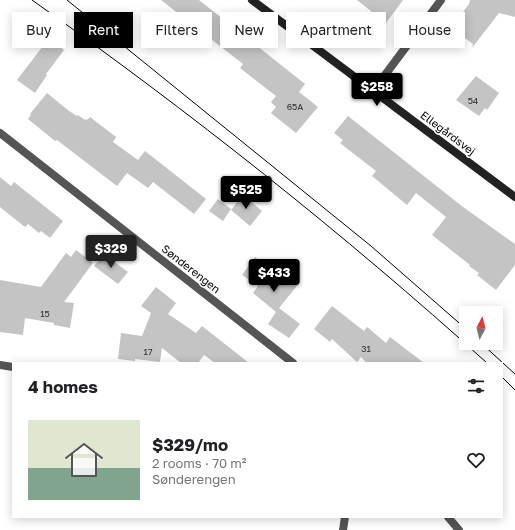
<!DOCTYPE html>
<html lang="en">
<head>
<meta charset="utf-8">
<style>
  body { margin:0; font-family:"Golos Text",sans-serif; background:#f2f2f2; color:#202124; height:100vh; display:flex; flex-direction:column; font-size:15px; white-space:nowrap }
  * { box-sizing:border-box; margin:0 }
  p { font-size:13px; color:#757577 }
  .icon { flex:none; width:22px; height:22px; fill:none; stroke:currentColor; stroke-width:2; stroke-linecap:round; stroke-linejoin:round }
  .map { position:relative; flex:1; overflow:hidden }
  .sheet { position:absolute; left:12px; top:362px; width:491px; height:156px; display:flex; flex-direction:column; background:#fff; border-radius:0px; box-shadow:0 2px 10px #0003 }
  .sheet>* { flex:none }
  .banner { position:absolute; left:12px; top:12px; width:491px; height:36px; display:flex; gap:8px }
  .needle { width:26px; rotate:7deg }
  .tools { position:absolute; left:459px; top:306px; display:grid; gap:8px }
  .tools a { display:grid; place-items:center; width:44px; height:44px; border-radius:0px; background:#fff; box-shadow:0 2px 10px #0003; font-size:20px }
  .price { position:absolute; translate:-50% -34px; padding:0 9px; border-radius:4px; background:#000; color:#fff; font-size:13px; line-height:26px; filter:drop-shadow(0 1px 2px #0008) }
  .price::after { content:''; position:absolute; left:50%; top:24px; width:12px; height:9px; margin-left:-6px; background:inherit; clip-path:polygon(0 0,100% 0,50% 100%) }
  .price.current { background:#222; color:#fff }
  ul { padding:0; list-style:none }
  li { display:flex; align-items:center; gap:12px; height:100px; padding:0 16px }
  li+li { border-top:1px solid #e0e0e0 }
  li span { display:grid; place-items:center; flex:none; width:112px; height:80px; border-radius:0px; color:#555 }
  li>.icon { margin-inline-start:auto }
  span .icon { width:48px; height:48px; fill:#fffc; stroke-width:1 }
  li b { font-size:17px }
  h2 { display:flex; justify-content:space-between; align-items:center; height:48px; padding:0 16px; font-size:17px }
  .tag { padding:0 14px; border-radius:0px; background:#fff; box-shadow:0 2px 10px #0003; font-size:14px; line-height:36px }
  .tag.current { background:#000; color:#fff }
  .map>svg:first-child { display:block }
  .building { fill:#c4c4c4 }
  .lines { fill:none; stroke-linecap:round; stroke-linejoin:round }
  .street { stroke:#555; stroke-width:8 }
  .secondary { stroke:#222; stroke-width:8 }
  .tram { stroke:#000; stroke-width:1 }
  .labels { text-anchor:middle; stroke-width:3; stroke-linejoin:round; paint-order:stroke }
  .number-label { font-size:9px; fill:#313131 }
  .street-label { font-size:11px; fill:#000; stroke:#fff }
</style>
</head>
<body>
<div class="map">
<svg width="515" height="530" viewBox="0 0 515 530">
  <rect width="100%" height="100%" fill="#fff"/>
  <!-- building -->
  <g class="building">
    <polygon points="161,0 199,0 305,84 299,92 318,107 296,133 271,113 276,107 271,102 276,96 240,68 243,64"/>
    <polygon points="357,0 403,0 386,23"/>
    <polygon points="470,0 515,0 515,17 499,13 472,48 473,44 451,28 469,4"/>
    <polygon points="49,38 64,50 46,74 47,75 35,93 17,80"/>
    <polygon points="476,76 499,93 487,110 485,108 479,116 456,100"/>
    <polygon points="47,93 69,111 77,116 78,115 85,120 86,119 87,120 90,117 116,137 113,142 138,160 145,151 206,199 194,214 153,182 148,188 127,173 117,186 57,140 55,141 28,119 31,115 30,114"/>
    <polygon points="348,116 463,207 515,244 515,265 496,290 477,275 479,273 469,266 470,265 432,235 446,217 416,193 407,205 372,176 376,171 340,143 343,140 334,133"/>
    <polygon points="0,177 11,186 14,182 63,221 50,238 41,231 39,233 28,224 25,227 0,207"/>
    <polygon points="243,195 262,211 250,226 231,210"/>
    <polygon points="218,199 231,209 223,221 209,211"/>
    <polygon points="76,250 93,263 64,302 74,303 70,328 54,325 54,323 25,318 23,335 0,332 0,280 41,287 66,253 71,257"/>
    <polygon points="104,254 128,272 118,284 94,266"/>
    <polygon points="255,257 273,270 277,265 300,282 279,308 300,324 289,338 268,324 276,312 253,293 258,286 242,275"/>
    <polygon points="156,287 176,303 168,314 196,333 202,326 249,363 215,363 204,355 198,363 181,363 162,348 160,362 135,359 135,361 118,359 121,333 142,336 151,313 141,306"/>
    <polygon points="332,306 364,331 367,327 386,343 390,337 424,363 367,363 361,357 357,362 332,339 330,342 314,329"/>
  </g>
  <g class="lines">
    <!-- street -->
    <g class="street">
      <polyline points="373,91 441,0"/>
      <polyline points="0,133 293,363"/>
      <polyline points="0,365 13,367"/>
      <polyline points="448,517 459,530"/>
      <polyline points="343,530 345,517"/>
    </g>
    <!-- secondary -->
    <polyline class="secondary" points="252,0 515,197"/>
    <!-- tram -->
    <g class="tram">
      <path d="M32,0C190,112 343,233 487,363"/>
      <polyline points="67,0 371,246 466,329"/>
      <polyline points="481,343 515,374"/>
      <polyline points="502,377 515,390"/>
    </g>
  </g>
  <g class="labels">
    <!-- number labels -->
    <g class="number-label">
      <text x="473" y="104">54</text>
      <text x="295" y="110">65A</text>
      <text x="45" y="317">15</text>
      <text x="366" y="352">31</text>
      <text x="148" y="355">17</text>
    </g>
    <!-- street labels -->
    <g class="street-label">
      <text transform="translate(448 133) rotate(37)" y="4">Ellegårdsvej</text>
      <text transform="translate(191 269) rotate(38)" y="4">Sønderengen</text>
    </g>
  </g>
</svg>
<div class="tools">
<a><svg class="needle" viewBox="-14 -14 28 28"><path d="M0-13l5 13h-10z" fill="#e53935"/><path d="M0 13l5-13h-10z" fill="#757577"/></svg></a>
</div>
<b class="price" style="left:377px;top:107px">$258</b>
<b class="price" style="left:246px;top:210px">$525</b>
<b class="price current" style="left:111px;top:269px">$329</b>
<b class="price" style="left:274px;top:293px">$433</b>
<div class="banner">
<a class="tag">Buy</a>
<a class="tag current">Rent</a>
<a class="tag">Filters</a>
<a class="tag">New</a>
<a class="tag">Apartment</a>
<a class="tag">House</a>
</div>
<section class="sheet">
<h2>4 homes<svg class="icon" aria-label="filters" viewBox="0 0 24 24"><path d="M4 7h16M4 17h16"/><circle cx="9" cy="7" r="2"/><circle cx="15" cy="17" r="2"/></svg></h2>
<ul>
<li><span style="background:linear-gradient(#dfe7d0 60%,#7fa58c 0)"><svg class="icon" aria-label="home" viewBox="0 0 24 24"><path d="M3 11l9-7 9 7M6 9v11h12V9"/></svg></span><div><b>$329/mo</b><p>2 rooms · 70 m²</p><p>Sønderengen</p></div><svg class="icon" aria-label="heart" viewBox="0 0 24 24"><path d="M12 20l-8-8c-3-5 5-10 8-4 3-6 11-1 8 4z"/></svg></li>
</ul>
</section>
</div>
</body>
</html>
